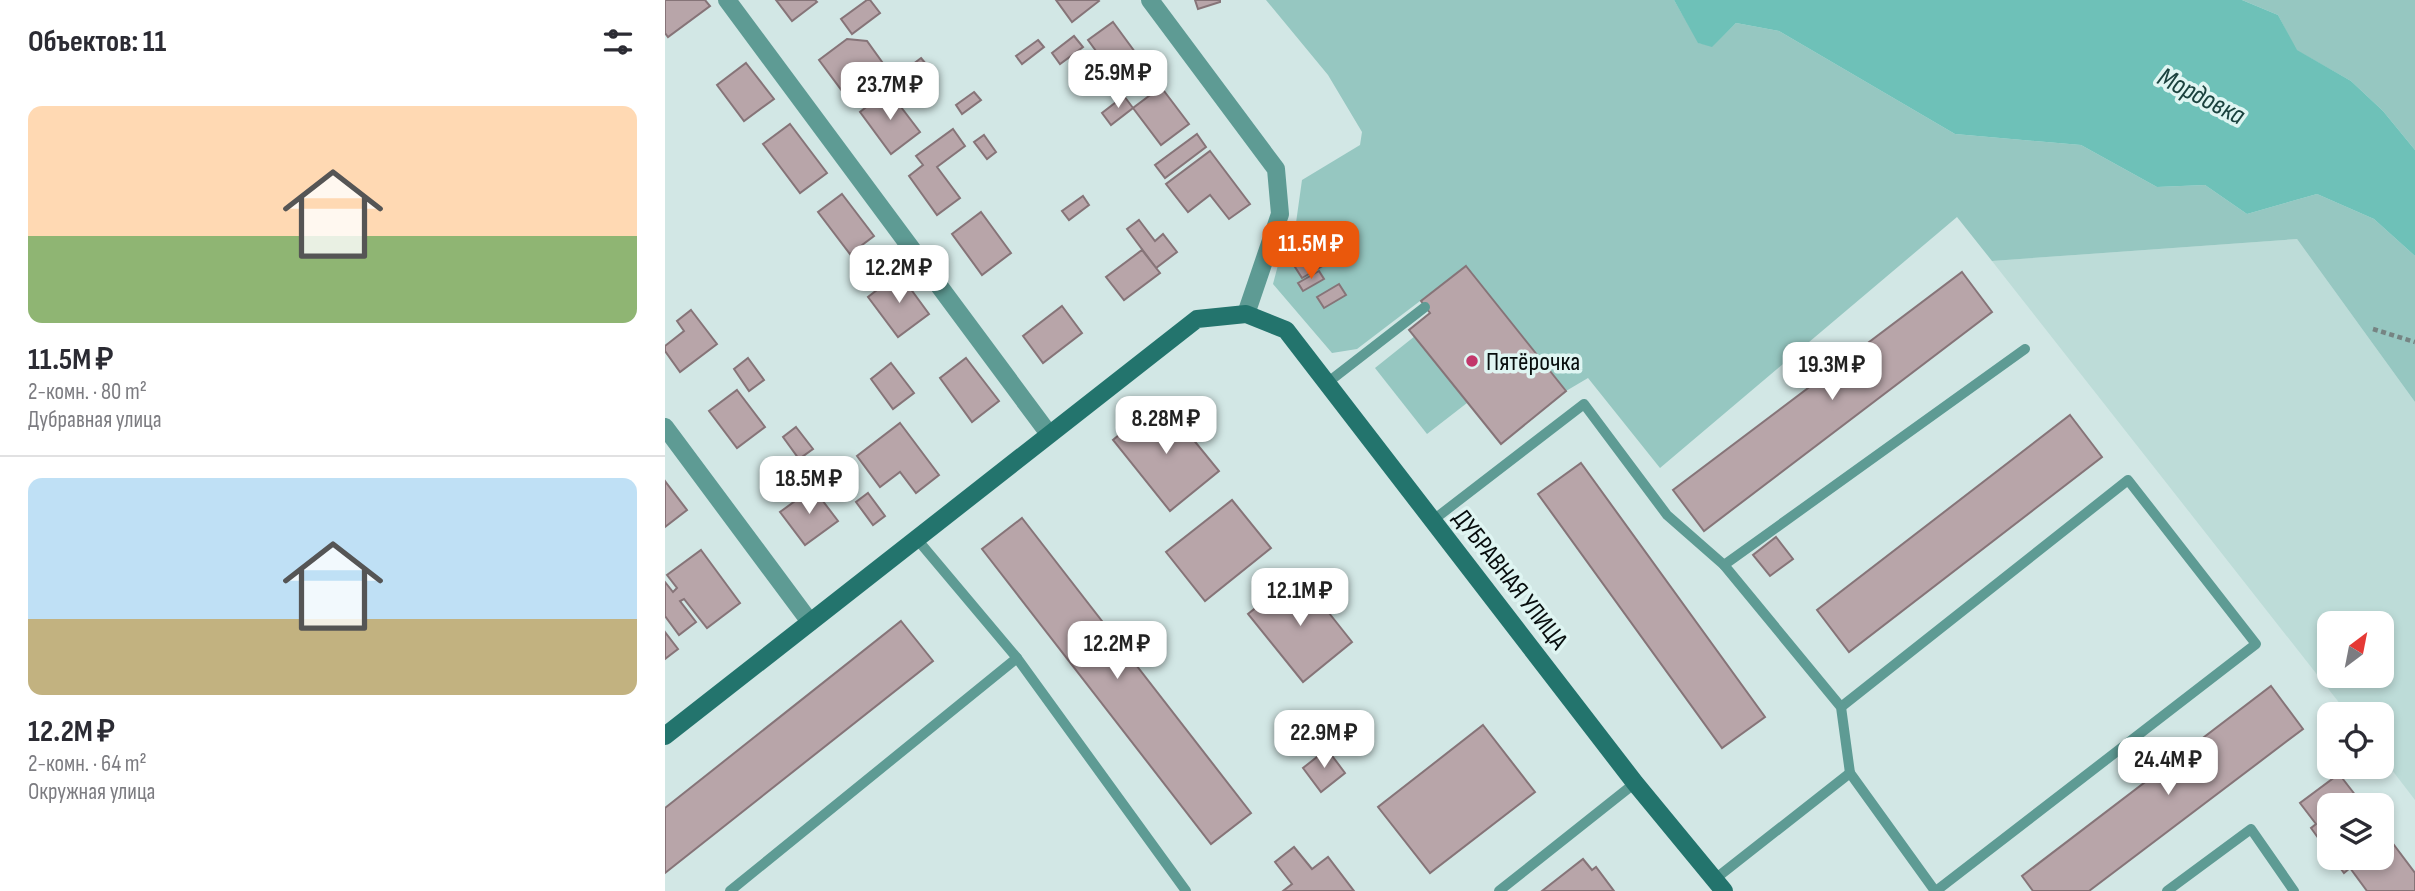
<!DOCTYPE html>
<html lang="ru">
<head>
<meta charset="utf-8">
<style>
  body { margin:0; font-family:"Sofia Sans Condensed",sans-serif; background:#f2f2f3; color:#2b2b33; height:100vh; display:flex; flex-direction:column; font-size:26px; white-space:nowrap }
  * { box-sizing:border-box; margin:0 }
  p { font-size:23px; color:#7c7c81 }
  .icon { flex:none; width:38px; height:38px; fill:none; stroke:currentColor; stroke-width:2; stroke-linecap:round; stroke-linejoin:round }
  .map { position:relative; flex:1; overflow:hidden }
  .drawer { display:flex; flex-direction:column; background:#fff; width:665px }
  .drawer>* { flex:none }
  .needle { width:46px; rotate:32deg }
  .fabs { position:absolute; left:1652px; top:611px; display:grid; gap:14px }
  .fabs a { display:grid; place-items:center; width:77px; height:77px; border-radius:14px; background:#fff; box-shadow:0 4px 10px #0003; font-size:35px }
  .price { position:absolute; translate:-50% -60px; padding:0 16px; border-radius:14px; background:#fff; color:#222; font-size:23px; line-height:46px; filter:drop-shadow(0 2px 4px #0008) }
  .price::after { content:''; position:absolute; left:50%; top:42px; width:21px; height:16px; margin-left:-10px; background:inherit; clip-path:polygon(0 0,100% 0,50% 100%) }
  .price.active { background:#ea580c; color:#fff }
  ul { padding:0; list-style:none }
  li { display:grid; align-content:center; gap:14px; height:371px; padding:0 28px }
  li+li { border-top:2px solid #e1e1e2 }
  li span { display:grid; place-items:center; height:217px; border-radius:14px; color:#555 }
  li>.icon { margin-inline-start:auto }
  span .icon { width:126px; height:126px; fill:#fffc; stroke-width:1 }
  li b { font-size:30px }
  h2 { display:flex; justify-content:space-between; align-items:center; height:84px; padding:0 28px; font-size:30px }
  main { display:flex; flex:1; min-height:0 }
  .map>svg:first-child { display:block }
  .built { fill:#bddcd8; fill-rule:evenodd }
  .green { fill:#96c7c1 }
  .water { fill:#6ec1b8 }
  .building { fill:#b8a5a9; stroke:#867478; stroke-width:2 }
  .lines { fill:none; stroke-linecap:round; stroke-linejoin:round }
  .path { stroke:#768483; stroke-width:4.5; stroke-dasharray:5 3.5; stroke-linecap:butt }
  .lane { stroke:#5e9b94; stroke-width:10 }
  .street { stroke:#5e9b94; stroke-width:18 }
  .secondary { stroke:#23746d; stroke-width:18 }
  .poi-dot { fill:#c2376b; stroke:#dff5f2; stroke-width:2.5 }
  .labels { text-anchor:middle; stroke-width:7; stroke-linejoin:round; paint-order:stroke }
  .poi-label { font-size:26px; fill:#070d0d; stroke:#dff5f2; text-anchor:start }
  .street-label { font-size:26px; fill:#070d0d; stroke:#dff5f2 }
  .water-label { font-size:28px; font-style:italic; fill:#1b423e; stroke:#dff5f2 }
</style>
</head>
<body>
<main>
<section class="drawer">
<h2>Объектов: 11<svg class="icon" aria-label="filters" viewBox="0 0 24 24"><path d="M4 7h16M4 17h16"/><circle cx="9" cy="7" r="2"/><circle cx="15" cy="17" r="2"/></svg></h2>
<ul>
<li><span style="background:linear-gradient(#ffd9b3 60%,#8fb573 0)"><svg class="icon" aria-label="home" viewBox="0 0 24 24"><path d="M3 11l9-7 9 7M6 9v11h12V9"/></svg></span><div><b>11.5M ₽</b><p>2-комн. · 80 m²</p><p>Дубравная улица</p></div></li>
<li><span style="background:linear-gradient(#bfe0f5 65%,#c2b280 0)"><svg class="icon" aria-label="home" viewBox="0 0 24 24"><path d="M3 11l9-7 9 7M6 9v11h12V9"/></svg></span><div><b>12.2M ₽</b><p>2-комн. · 64 m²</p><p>Окружная улица</p></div></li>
</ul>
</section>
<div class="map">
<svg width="1750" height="891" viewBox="0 0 1750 891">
  <rect width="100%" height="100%" fill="#d2e7e5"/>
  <!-- built -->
  <path class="built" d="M1632,239L1750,402V800L1717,757V714H1683L1327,261ZM1664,623H1717V676H1664Z"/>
  <!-- green -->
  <g class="green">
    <polygon points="601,0 1009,0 1034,43 1047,46 1071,23 1114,31 1290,134 1416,145 1492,187 1540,185 1582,214 1652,194 1709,219 1750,256 1750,402 1632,239 1327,261 1292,217 995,468 923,378 901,391 801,266 692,349 667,353 608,284 613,265 630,230 637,180 695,145 697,132 663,75"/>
    <polygon points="1577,0 1750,0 1750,150 1718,111 1686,81 1631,50 1613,15"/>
    <polygon points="750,336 802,403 762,434 710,368"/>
  </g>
  <!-- water -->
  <polygon class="water" points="1009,0 1577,0 1613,15 1632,50 1686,81 1718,111 1750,150 1750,256 1709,219 1652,194 1582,214 1540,185 1492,187 1416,145 1290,134 1114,31 1071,23 1047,47 1033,43"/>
  <!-- building -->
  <g class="building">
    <polygon points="0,0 40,0 45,6 3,37 0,33"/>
    <polygon points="111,0 150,0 152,2 127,21"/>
    <polygon points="202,0 205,0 215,13 187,34 176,19"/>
    <polygon points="391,0 433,0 434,1 407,22"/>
    <polygon points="530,0 555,0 555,2 533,9"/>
    <polygon points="448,22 481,67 456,85 423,40"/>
    <polygon points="409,36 418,47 395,64 387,53"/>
    <polygon points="182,39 202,41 225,73 186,103 154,60"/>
    <polygon points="373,40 379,47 357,64 351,56"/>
    <polygon points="256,58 266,70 241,90 231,77"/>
    <polygon points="81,63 109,99 79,121 52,85"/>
    <polygon points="496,87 524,124 496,145 468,108"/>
    <polygon points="223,90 255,132 226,154 195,112"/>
    <polygon points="309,92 316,100 297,114 291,105"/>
    <polygon points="459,96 468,108 446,125 437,113"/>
    <polygon points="125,124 162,173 135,193 98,144"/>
    <polygon points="288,129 300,146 272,167 295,198 272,215 244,176 258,165 251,156"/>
    <polygon points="532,134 541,147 500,178 490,165"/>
    <polygon points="319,135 331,152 322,159 309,142"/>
    <polygon points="545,151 585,204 564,219 545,195 523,212 501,184"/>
    <polygon points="177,194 209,236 185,254 153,212"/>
    <polygon points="418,196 424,205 404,220 397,211"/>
    <polygon points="316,212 346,253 317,275 287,234"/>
    <polygon points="474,220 490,241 498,234 512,252 491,268 462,229"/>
    <polygon points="477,250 495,273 459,300 441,277"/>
    <polygon points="654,253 661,264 637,278 630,267"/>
    <polygon points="801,266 901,391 836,444 744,330 765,313 756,301"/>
    <polygon points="654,271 659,279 638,291 633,283"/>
    <polygon points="1297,272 1327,312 1039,531 1008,490"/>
    <polygon points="234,273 264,314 233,337 203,297"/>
    <polygon points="674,284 681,295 659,308 652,297"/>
    <polygon points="397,306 417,333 378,363 358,336"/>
    <polygon points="26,310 52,344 15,372 0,351 0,346 19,331 12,321"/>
    <polygon points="83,358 99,380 84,391 69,369"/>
    <polygon points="301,358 334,401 307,422 275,378"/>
    <polygon points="226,363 249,393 228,409 206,379"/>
    <polygon points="72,390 100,427 72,448 44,411"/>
    <polygon points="496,400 554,471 505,511 448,440"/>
    <polygon points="1405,415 1437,457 1184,652 1152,610"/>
    <polygon points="235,423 274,475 251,493 235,472 215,487 192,456"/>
    <polygon points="131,427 148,449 134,459 118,437"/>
    <polygon points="916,463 1100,717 1057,748 873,494"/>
    <polygon points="0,481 22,510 0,527"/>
    <polygon points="148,488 173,521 140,545 115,512"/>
    <polygon points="203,493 220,516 208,525 191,502"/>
    <polygon points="567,500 606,548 540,601 501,552"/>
    <polygon points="357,518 586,813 546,844 317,549"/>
    <polygon points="1111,537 1128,559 1105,576 1088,555"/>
    <polygon points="36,550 75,603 42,628 19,599 15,601 31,622 14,635 0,616 0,582 8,592 12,588 2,575"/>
    <polygon points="633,574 687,642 638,682 583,614"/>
    <polygon points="236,621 268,661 0,873 0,808"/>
    <polygon points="0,632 13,649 0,659"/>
    <polygon points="1606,686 1638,729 1424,891 1368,891 1357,876"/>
    <polygon points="818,725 870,792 765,873 713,807"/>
    <polygon points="662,749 680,773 656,792 638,768"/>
    <polygon points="1674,774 1698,805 1664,805 1664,853 1646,828 1651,824 1635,803"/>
    <polygon points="1717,829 1750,873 1750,891 1702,891 1685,868 1679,873 1668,858 1717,858"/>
    <polygon points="629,847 647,869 663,857 689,891 618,891 627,884 610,862"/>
    <polygon points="918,859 927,870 931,867 949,891 877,891"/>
  </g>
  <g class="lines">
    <!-- path -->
    <polyline class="path" points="1708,329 1750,342"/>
    <!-- lane -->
    <g class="lane">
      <polyline points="662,383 760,307"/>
      <polyline points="767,521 919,404 1002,515 1059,565"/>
      <polyline points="251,538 352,658 521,891"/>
      <polyline points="1176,707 1463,480 1591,644 1271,891"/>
      <polyline points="1185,773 1176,707 1059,565 1360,349"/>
      <polyline points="1050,879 1185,773 1270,891"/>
      <polyline points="65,891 352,658"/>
      <polyline points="834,891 970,783"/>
      <polyline points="1502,891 1586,829 1629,891"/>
    </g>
    <!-- street -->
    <g class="street">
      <polyline points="62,0 384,434"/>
      <polyline points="485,0 611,169 615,214 581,314"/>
      <polyline points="0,427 145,622"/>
    </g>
    <!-- secondary -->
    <polyline class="secondary" points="0,736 532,319 581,314 621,330 970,783 1059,891"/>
  </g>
  <!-- markers -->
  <circle class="poi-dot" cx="807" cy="361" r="7"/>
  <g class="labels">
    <!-- poi labels -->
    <g class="poi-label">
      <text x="821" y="370">Пятёрочка</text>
    </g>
    <!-- street labels -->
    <g class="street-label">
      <text transform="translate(846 579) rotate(52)" y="9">ДУБРАВНАЯ УЛИЦА</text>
    </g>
    <!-- water labels -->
    <g class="water-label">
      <text transform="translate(1537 95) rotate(27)" y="10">Мордовка</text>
    </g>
  </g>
</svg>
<div class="fabs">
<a><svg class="needle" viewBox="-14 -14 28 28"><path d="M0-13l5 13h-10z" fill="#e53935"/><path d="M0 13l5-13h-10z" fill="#7c7c81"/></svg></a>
<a><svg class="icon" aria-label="locate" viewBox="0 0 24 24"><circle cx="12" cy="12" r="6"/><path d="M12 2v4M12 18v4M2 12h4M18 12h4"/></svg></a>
<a><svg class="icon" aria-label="layers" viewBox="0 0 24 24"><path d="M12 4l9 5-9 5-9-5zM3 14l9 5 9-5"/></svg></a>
</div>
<b class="price" style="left:453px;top:110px">25.9M ₽</b>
<b class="price" style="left:225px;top:122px">23.7M ₽</b>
<b class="price active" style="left:646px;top:281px">11.5M ₽</b>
<b class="price" style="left:234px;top:305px">12.2M ₽</b>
<b class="price" style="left:1167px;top:402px">19.3M ₽</b>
<b class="price" style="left:501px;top:456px">8.28M ₽</b>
<b class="price" style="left:144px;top:516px">18.5M ₽</b>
<b class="price" style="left:635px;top:628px">12.1M ₽</b>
<b class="price" style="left:452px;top:681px">12.2M ₽</b>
<b class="price" style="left:659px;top:770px">22.9M ₽</b>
<b class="price" style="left:1503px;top:797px">24.4M ₽</b>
</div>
</main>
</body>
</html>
